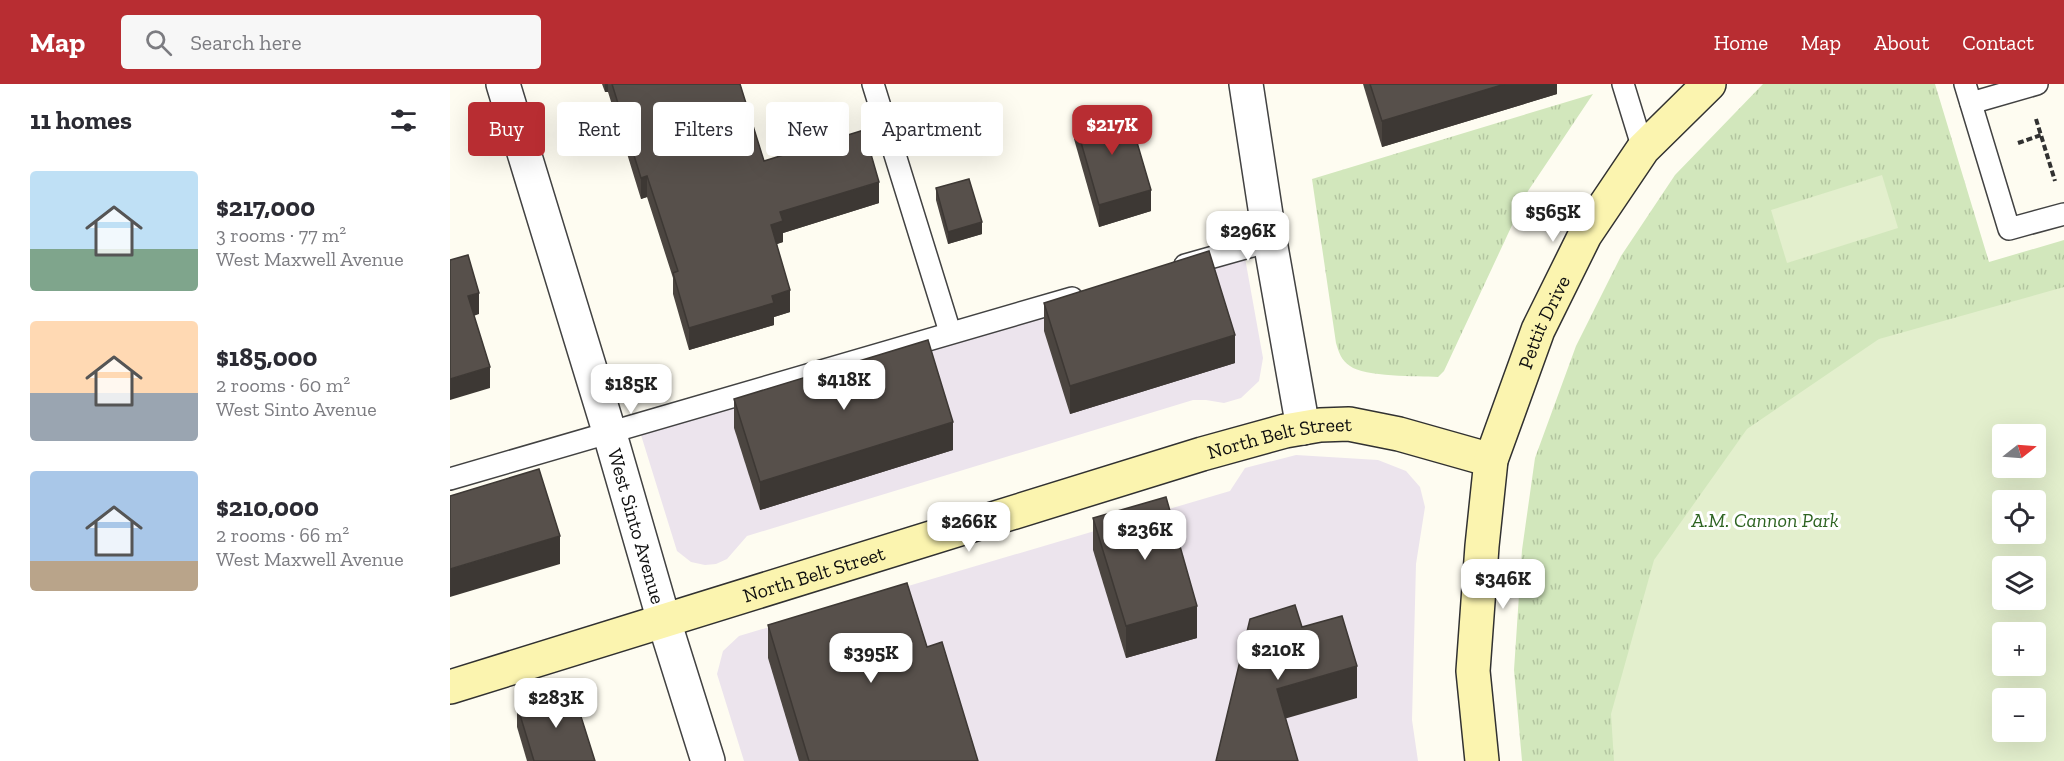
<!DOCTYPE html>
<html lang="en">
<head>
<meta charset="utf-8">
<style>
  body { margin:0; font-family:"Zilla Slab",serif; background:#f7f7f7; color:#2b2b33; height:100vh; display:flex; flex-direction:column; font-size:22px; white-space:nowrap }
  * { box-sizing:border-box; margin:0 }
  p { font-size:20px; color:#7c7c81 }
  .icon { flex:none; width:33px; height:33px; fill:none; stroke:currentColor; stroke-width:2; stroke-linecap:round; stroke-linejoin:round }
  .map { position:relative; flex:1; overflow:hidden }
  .panel { display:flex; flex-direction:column; background:#fff; width:450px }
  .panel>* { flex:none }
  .hud { position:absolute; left:18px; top:18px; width:570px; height:54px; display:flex; gap:12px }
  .needle { width:39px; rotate:73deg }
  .controls { position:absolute; left:1542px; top:340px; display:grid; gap:12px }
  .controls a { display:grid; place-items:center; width:54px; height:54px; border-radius:6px; background:#fff; box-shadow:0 6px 24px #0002; font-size:30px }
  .price { position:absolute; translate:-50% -51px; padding:0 14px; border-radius:12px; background:#fff; color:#222; font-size:20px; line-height:39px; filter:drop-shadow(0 2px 3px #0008) }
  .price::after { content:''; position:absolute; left:50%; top:36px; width:18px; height:14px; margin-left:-9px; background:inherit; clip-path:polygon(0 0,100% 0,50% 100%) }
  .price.active { background:#b82d32; color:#fff }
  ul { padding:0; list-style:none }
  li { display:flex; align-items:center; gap:18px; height:150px; padding:0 30px }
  li span { display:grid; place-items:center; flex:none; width:168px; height:120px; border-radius:6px; color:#555 }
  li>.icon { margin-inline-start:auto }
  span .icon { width:72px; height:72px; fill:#fffc; stroke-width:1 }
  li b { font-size:26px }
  h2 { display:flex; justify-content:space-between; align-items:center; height:72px; padding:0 30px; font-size:26px }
  .tag { padding:0 21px; border-radius:6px; background:#fff; box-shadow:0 6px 24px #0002; font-size:21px; line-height:54px }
  .tag.active { background:#b82d32; color:#fff }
  header { display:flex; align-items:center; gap:36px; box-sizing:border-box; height:84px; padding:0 30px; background:#b82d32; color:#fff }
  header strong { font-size:28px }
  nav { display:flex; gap:33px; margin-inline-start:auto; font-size:21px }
  .search { width:420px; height:54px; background:#f7f7f7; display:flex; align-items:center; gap:15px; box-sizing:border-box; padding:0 21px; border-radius:6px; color:#7c7c81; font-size:22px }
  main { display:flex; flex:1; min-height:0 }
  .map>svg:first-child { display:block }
  .industrial { fill:#ece4ed }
  .park { fill:url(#park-tufts); fill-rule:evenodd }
  .pitch { fill:#e3efcd; fill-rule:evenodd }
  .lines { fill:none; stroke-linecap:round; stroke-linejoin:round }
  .lane-casing { stroke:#424242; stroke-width:24 }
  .street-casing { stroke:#424242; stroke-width:36 }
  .secondary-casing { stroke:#313131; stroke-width:36 }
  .path { stroke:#313131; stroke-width:4; stroke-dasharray:6 3; stroke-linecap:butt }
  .lane { stroke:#fff; stroke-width:21 }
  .street { stroke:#fff; stroke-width:33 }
  .secondary { stroke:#fbf4af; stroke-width:33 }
  .wall { fill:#4b4540 }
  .shaded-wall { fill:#3d3834 }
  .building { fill:#57504b; stroke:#3d3834; stroke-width:1.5 }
  .labels { text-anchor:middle; stroke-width:6; stroke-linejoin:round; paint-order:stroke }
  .street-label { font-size:20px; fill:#0f0f0f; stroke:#fff }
  .park-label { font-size:20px; font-style:italic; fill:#2e6422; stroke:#fff }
</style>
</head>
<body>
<header>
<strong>Map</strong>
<div class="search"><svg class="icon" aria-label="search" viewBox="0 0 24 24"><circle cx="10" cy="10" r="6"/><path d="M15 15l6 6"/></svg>Search here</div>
<nav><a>Home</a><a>Map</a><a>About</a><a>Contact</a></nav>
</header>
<main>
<section class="panel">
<h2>11 homes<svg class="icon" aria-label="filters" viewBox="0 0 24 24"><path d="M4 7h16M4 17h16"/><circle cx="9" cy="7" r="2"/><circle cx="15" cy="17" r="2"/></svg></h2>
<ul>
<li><span style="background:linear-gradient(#bfe0f5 65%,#7fa58c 0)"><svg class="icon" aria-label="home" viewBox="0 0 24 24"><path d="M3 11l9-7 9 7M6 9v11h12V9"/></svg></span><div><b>$217,000</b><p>3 rooms · 77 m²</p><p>West Maxwell Avenue</p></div></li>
<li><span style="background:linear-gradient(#ffd9b3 60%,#9aa5b1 0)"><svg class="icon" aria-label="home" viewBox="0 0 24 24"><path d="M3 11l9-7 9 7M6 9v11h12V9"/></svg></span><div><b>$185,000</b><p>2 rooms · 60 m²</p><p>West Sinto Avenue</p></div></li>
<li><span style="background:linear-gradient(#a9c7e8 75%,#b9a48a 0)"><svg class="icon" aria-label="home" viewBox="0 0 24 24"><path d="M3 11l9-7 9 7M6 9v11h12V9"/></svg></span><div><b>$210,000</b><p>2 rooms · 66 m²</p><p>West Maxwell Avenue</p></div></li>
</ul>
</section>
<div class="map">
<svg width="1614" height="677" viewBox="0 0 1614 677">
  <defs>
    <pattern id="park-tufts" width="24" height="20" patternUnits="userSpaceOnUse" patternTransform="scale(1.5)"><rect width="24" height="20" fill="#d2e7bc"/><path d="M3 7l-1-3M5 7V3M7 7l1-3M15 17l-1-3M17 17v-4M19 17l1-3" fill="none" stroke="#b3c5a0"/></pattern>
  </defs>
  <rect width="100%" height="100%" fill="#fefcf1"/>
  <!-- industrial -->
  <g class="industrial">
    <polygon points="795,174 813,274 809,297 791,314 774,319 756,316 743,316 297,452 277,475 266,480 255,481 241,478 227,467 191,351"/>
    <polygon points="846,371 928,376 956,387 970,403 975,423 966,480 962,636 968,677 294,677 267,590 273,567 289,552 780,407 795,384"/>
  </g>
  <!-- park -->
  <g class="park">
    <path d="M1313,0H1485L1539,178L1614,156V677H1072L1064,586L1072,466L1085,374L1126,262L1171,172L1225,91ZM1552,351H1586V384H1552ZM1552,417H1586V450H1552ZM1552,483H1586V516H1552ZM1552,549H1586V582H1552ZM1552,615H1586V648H1552Z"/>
    <path d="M1143,10L1078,107L994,287L988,293C968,292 914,293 900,282C891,276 889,269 886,259L862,95Z"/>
  </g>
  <!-- pitch -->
  <g class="pitch">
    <polygon points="1432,91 1448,144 1337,179 1321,126"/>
    <path d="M1614,203V677H1164L1161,630L1204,476L1297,345L1429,255ZM1552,351H1586V384H1552ZM1552,417H1586V450H1552ZM1552,483H1586V516H1552ZM1552,549H1586V582H1552ZM1552,615H1586V648H1552Z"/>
  </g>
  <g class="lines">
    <defs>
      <g id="lane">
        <polyline points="423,0 500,248"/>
        <polyline points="1173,0 1193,65"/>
        <polyline points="1515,0 1559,145 1614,130"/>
        <polyline points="1521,19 1587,0"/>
        <polyline points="735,181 820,157"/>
        <polyline points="0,395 622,214"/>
      </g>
      <g id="street">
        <path id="s1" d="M53,0L159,347L214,537L258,677"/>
        <polyline points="796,0 820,157 853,344"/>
      </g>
      <g id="secondary">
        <path id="s2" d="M0,603L752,370L835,347L870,341L899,340L949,350L1041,376"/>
        <path id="s3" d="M1032,677L1023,587L1032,462L1041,376L1088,246L1135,151L1193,65L1259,0"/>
      </g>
    </defs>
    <!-- lane casing -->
    <use href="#lane" class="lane-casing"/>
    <!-- street casing -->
    <use href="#street" class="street-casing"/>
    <!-- secondary casing -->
    <use href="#secondary" class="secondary-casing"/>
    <!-- path -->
    <g class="path">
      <polyline points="1586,35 1605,97"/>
      <polyline points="1568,59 1591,51"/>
    </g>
    <!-- lane -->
    <use href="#lane" class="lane"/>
    <!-- street -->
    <use href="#street" class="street"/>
    <!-- secondary -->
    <use href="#secondary" class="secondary"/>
  </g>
  <!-- wall -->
  <g class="wall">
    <polygon points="152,0 290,0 314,77 429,119 333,149 333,158 327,160 340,228 324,233 324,241 239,266 223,210 223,194 197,113 191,115 158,8 155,8"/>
    <polygon points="913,0 1107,0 1107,10 932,63"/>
    <polygon points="624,34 671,41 701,127 649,143 624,55"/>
    <polygon points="486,104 532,150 498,160 486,116"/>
    <polygon points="594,219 785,279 620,330 594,247"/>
    <polygon points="284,315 503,366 310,426 284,344"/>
    <polygon points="643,434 747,554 676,574 643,466"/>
    <polygon points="318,541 477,563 528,677 349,677 318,574"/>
    <polygon points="67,621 145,677 77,677 67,643"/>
  </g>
  <!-- shaded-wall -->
  <g class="shaded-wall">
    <rect x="155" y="0" width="3" height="8"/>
    <polygon points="1055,0 1107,0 1107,10 932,63 932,37"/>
    <polygon points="197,92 197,113 191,115 191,94"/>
    <polygon points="429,98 429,119 333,149 333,158 321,162 321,141 330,128"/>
    <polygon points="701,106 701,127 649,143 649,121"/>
    <polygon points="532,138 532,150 498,160 498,148"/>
    <polygon points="340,206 340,228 324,233 324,241 239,266 239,244 322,212"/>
    <polygon points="29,209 29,230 18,234 18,212"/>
    <polygon points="785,251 785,279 620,330 620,302"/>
    <polygon points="40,283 40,304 0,316 0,295"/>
    <polygon points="503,338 503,366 310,426 310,398"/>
    <polygon points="110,452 110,480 0,513 0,485"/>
    <polygon points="747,522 747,554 676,574 676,542"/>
    <polygon points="907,582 907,614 827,637 827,605"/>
  </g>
  <!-- building -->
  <g class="building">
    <polygon points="162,0 290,0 314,77 414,46 429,98 330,128 333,137 321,141 340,206 322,212 324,219 239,244 223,189 228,187 197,92 191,94"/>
    <polygon points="920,0 1055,0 932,37"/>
    <polygon points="665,22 671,41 681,38 701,106 649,121 624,34"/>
    <polygon points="519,95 532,138 498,148 486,104"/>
    <polygon points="759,167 785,251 620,302 594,219"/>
    <polygon points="18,171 29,209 18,212 40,283 0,295 0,176"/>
    <polygon points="478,256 503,338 310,398 284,315"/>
    <polygon points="89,385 110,452 0,485 0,412"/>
    <polygon points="716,413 747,522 676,542 643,434"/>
    <polygon points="457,499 477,563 492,558 528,677 359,677 318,541"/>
    <polygon points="845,521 852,543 892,532 907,582 827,605 848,677 766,677 800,535"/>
    <polygon points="122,604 145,677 84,677 67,621"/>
  </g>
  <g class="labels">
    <!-- street labels -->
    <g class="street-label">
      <text dy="7" stroke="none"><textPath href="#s3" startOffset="450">Pettit Drive</textPath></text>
      <text dy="7" stroke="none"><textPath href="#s2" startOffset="867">North Belt Street</textPath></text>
      <text dy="7" stroke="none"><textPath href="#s1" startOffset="462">West Sinto Avenue</textPath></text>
      <text dy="7" stroke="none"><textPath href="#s2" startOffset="381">North Belt Street</textPath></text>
    </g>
    <!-- park labels -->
    <g class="park-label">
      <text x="1315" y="443">A.M. Cannon Park</text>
    </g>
  </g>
</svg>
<div class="controls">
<a><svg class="needle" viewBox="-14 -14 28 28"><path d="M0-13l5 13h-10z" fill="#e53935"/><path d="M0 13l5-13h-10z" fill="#7c7c81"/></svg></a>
<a><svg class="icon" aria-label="locate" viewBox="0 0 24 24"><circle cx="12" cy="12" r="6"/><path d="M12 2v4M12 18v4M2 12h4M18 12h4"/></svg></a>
<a><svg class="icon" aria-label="layers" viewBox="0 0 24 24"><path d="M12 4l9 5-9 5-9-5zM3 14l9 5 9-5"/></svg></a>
<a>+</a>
<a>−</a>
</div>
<b class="price active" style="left:662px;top:72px">$217K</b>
<b class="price" style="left:1103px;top:159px">$565K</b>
<b class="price" style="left:798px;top:178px">$296K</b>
<b class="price" style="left:394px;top:327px">$418K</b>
<b class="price" style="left:181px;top:331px">$185K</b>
<b class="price" style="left:519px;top:469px">$266K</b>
<b class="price" style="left:695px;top:477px">$236K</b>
<b class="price" style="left:1053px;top:526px">$346K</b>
<b class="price" style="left:828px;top:597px">$210K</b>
<b class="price" style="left:421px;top:600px">$395K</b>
<b class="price" style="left:106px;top:645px">$283K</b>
<div class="hud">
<a class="tag active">Buy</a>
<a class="tag">Rent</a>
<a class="tag">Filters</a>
<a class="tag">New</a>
<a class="tag">Apartment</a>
</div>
</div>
</main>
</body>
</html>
